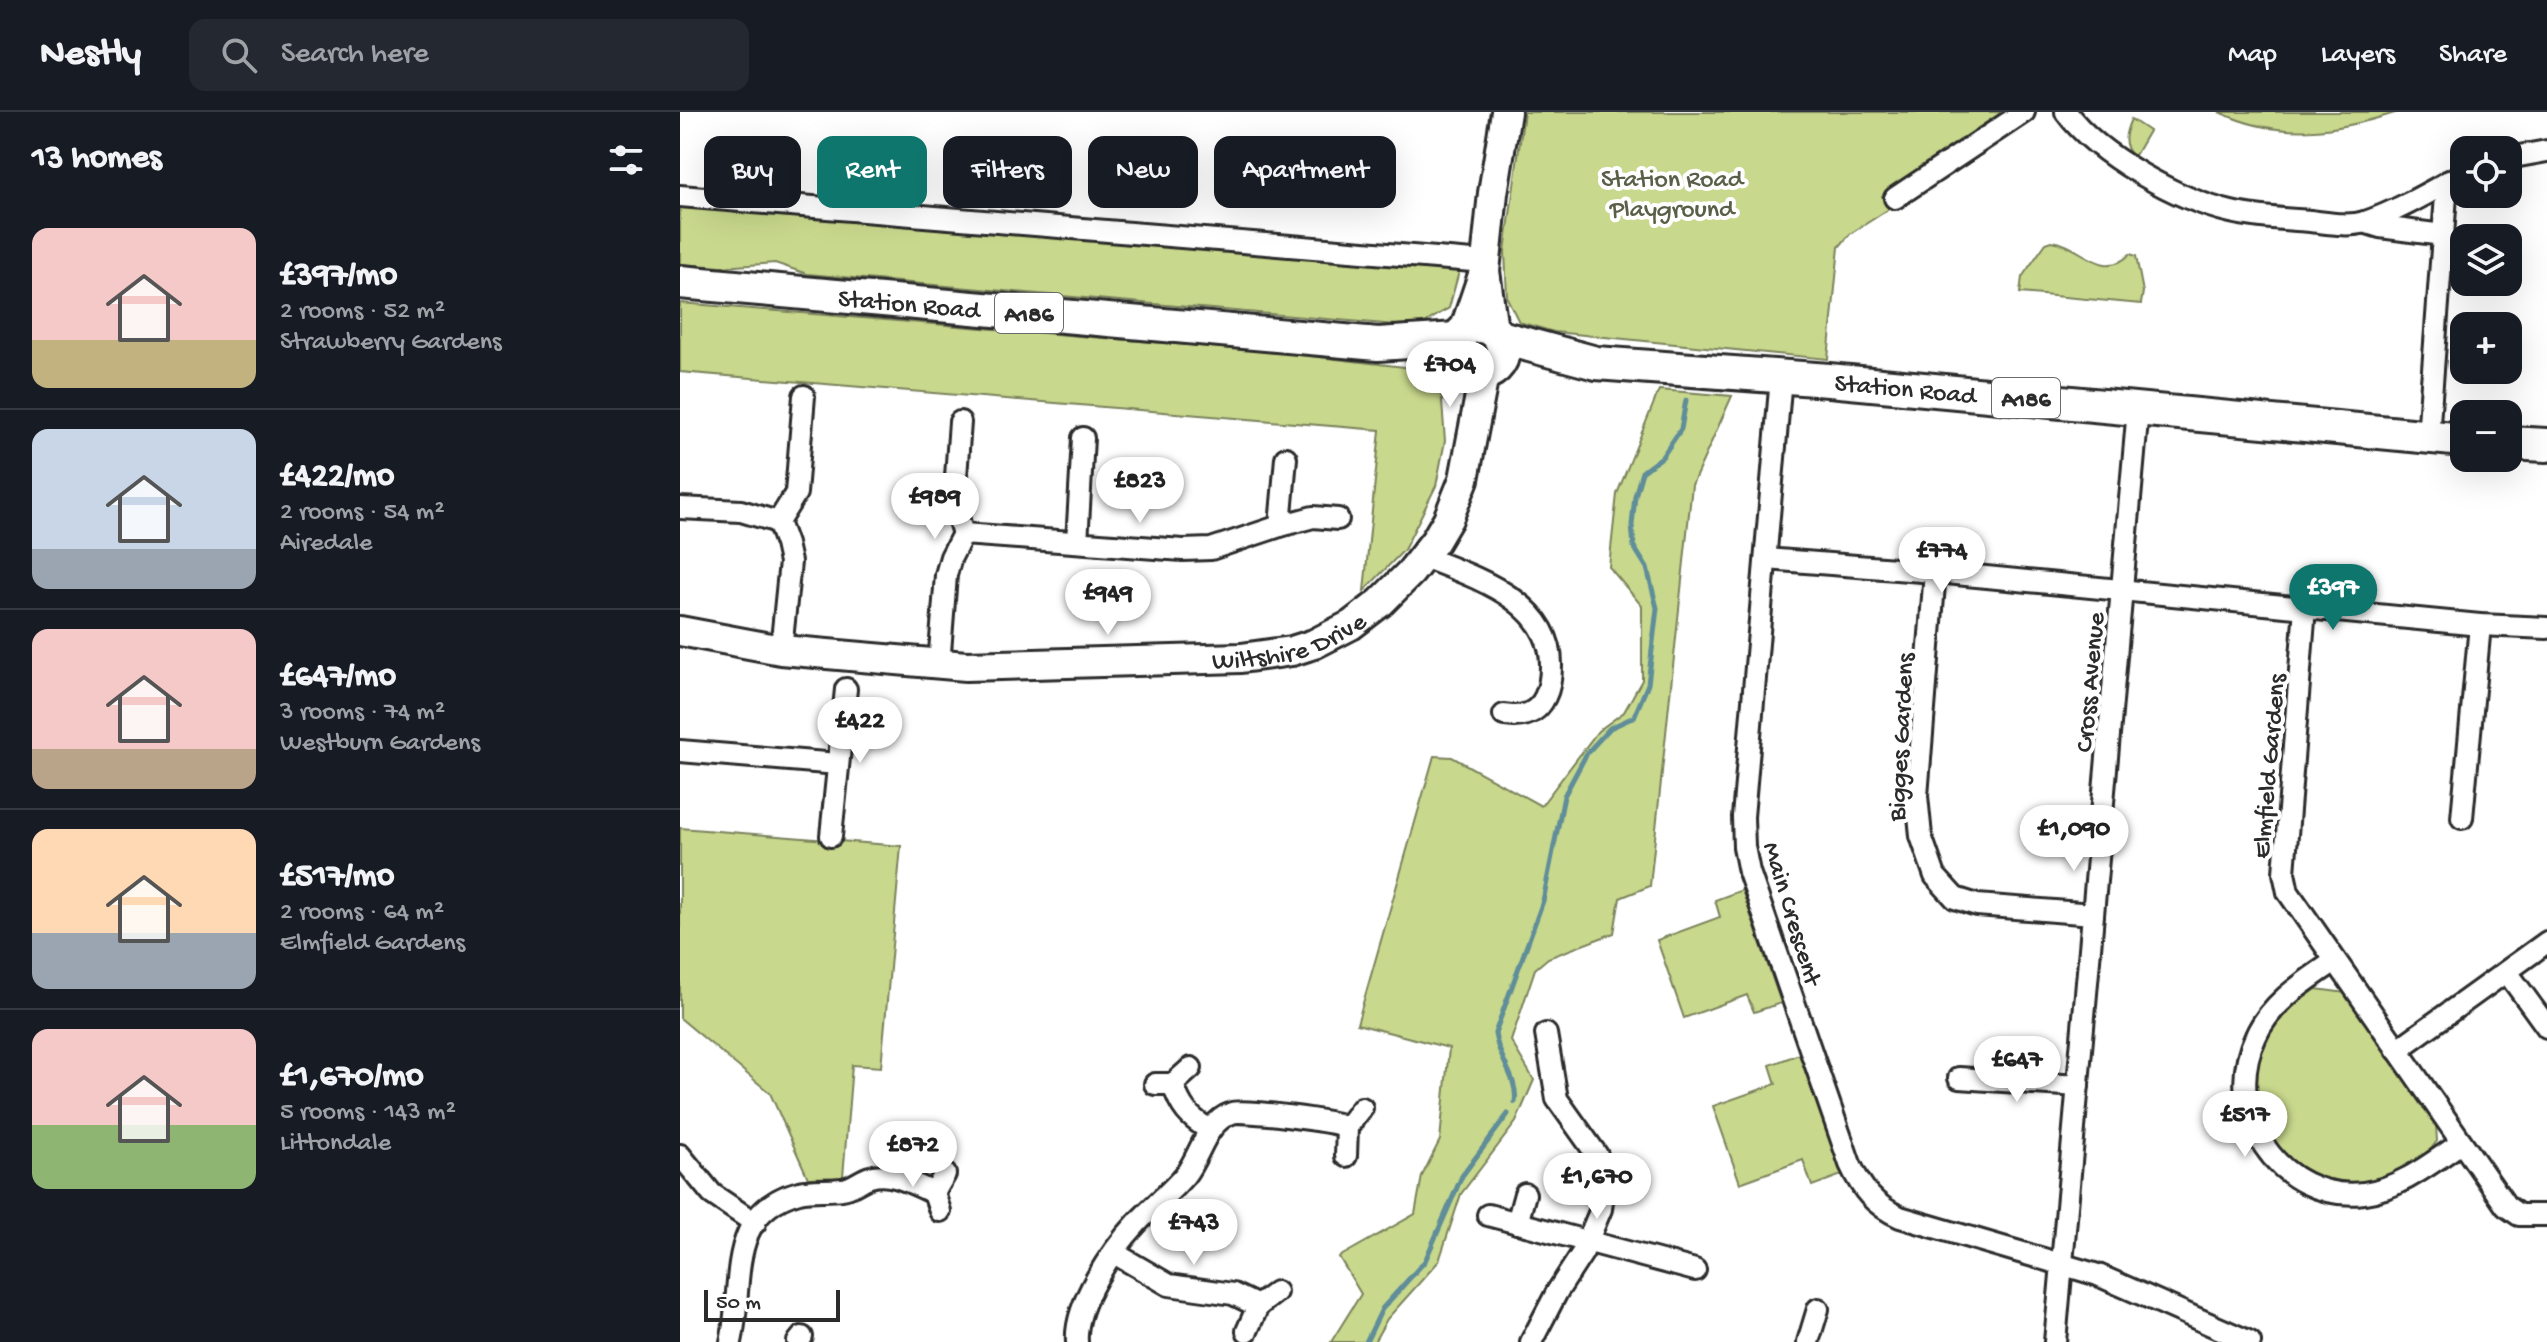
<!DOCTYPE html>
<html lang="en">
<head>
<meta charset="utf-8">
<style>
  body { margin:0; font-family:"Gochi Hand",sans-serif; background:#242831; color:#f1f3f6; height:100vh; display:flex; flex-direction:column; font-size:30px; white-space:nowrap }
  * { box-sizing:border-box; margin:0 }
  p { font-size:26px; color:#9ea1a6 }
  .icon { flex:none; width:44px; height:44px; fill:none; stroke:currentColor; stroke-width:2; stroke-linecap:round; stroke-linejoin:round }
  .map { position:relative; flex:1; overflow:hidden }
  .side { display:flex; flex-direction:column; background:#171b24; width:680px }
  .side>* { flex:none }
  .guide { position:absolute; left:24px; top:24px; width:760px; height:72px; display:flex; gap:16px }
  .tools { position:absolute; left:1770px; top:24px; display:grid; gap:16px }
  .tools a { display:grid; place-items:center; width:72px; height:72px; border-radius:16px; background:#171b24; box-shadow:0 8px 32px #0002; font-size:40px }
  .scale { position:absolute; left:24px; bottom:20px; width:136px; box-sizing:border-box; padding-left:8px; border:4px solid #2b2b2b; border-top:0; font-size:22px; line-height:28px; white-space:nowrap; color:#2b2b2b; -webkit-text-stroke:6px #fff; paint-order:stroke }
  .price { position:absolute; translate:-50% -68px; padding:0 18px; border-radius:28px; background:#fff; color:#222; font-size:26px; line-height:52px; filter:drop-shadow(0 2px 4px #0008) }
  .price::after { content:''; position:absolute; left:50%; top:48px; width:24px; height:18px; margin-left:-12px; background:inherit; clip-path:polygon(0 0,100% 0,50% 100%) }
  .price.active { background:#0f766e; color:#fff }
  ul { padding:0; list-style:none }
  li { display:flex; align-items:center; gap:24px; height:200px; padding:0 32px }
  li+li { border-top:2px solid #363941 }
  li span { display:grid; place-items:center; flex:none; width:224px; height:160px; border-radius:16px; color:#555 }
  li>.icon { margin-inline-start:auto }
  span .icon { width:96px; height:96px; fill:#fffc; stroke-width:1 }
  li b { font-size:34px }
  h2 { display:flex; justify-content:space-between; align-items:center; height:96px; padding:0 32px; font-size:34px }
  .pill { padding:0 28px; border-radius:16px; background:#171b24; box-shadow:0 8px 32px #0002; font-size:28px; line-height:72px }
  .pill.active { background:#0f766e; color:#fff }
  header { display:flex; align-items:center; gap:48px; box-sizing:border-box; height:112px; padding:0 40px; background:#171b24; border-bottom:2px solid #363941 }
  header strong { font-size:38px }
  nav { display:flex; gap:44px; margin-inline-start:auto; font-size:28px }
  .search { width:560px; height:72px; background:#242831; display:flex; align-items:center; gap:20px; box-sizing:border-box; padding:0 28px; border-radius:16px; color:#9ea1a6; font-size:30px }
  main { display:flex; flex:1; min-height:0 }
  .map>svg:first-child { display:block }
  .green { fill:#c8d88c; stroke:#7a825c; stroke-width:2 }
  .lines { fill:none; stroke-linecap:round; stroke-linejoin:round }
  .stream { stroke:#5f8d99; stroke-width:5 }
  .street-casing { stroke:#2b2b2b; stroke-width:26 }
  .secondary-casing { stroke:#2b2b2b; stroke-width:34 }
  .primary-casing { stroke:#2b2b2b; stroke-width:38 }
  .street { stroke:#fff; stroke-width:20 }
  .secondary { stroke:#fff; stroke-width:28 }
  .primary { stroke:#fff; stroke-width:32 }
  .labels { text-anchor:middle; stroke-width:8; stroke-linejoin:round; paint-order:stroke }
  .shield { fill:#fff; stroke:#6b6b6b; stroke-width:2 }
  .shield-label { font-size:24px; font-weight:bold; fill:#2b2b2b }
  .park-label { font-size:26px; fill:#5a5f48; stroke:#fff }
  .street-label { font-size:26px; fill:#2b2b2b; stroke:#fff }
</style>
</head>
<body>
<header>
<strong>Nestly</strong>
<div class="search"><svg class="icon" aria-label="search" viewBox="0 0 24 24"><circle cx="10" cy="10" r="6"/><path d="M15 15l6 6"/></svg>Search here</div>
<nav><a>Map</a><a>Layers</a><a>Share</a></nav>
</header>
<main>
<section class="side">
<h2>13 homes<svg class="icon" aria-label="filters" viewBox="0 0 24 24"><path d="M4 7h16M4 17h16"/><circle cx="9" cy="7" r="2"/><circle cx="15" cy="17" r="2"/></svg></h2>
<ul>
<li><span style="background:linear-gradient(#f6c9c9 70%,#c2b280 0)"><svg class="icon" aria-label="home" viewBox="0 0 24 24"><path d="M3 11l9-7 9 7M6 9v11h12V9"/></svg></span><div><b>£397/mo</b><p>2 rooms · 52 m²</p><p>Strawberry Gardens</p></div></li>
<li><span style="background:linear-gradient(#c9d6e8 75%,#9aa5b1 0)"><svg class="icon" aria-label="home" viewBox="0 0 24 24"><path d="M3 11l9-7 9 7M6 9v11h12V9"/></svg></span><div><b>£422/mo</b><p>2 rooms · 54 m²</p><p>Airedale</p></div></li>
<li><span style="background:linear-gradient(#f6c9c9 75%,#b9a48a 0)"><svg class="icon" aria-label="home" viewBox="0 0 24 24"><path d="M3 11l9-7 9 7M6 9v11h12V9"/></svg></span><div><b>£647/mo</b><p>3 rooms · 74 m²</p><p>Westburn Gardens</p></div></li>
<li><span style="background:linear-gradient(#ffd9b3 65%,#9aa5b1 0)"><svg class="icon" aria-label="home" viewBox="0 0 24 24"><path d="M3 11l9-7 9 7M6 9v11h12V9"/></svg></span><div><b>£517/mo</b><p>2 rooms · 64 m²</p><p>Elmfield Gardens</p></div></li>
<li><span style="background:linear-gradient(#f6c9c9 60%,#8fb573 0)"><svg class="icon" aria-label="home" viewBox="0 0 24 24"><path d="M3 11l9-7 9 7M6 9v11h12V9"/></svg></span><div><b>£1,670/mo</b><p>5 rooms · 143 m²</p><p>Littondale</p></div></li>
</ul>
</section>
<div class="map">
<svg width="1867" height="1230" viewBox="0 0 1867 1230">
  <rect width="100%" height="100%" fill="#fff"/>
  <filter id="ink" filterUnits="userSpaceOnUse"><feTurbulence type="fractalNoise" baseFrequency=".0125" numOctaves="2"/><feDisplacementMap in="SourceGraphic" scale="16" xChannelSelector="R" yChannelSelector="G"/><feConvolveMatrix kernelMatrix="1 2 1 2 8 2 1 2 1" color-interpolation-filters="sRGB"/></filter>
  <g filter="url(#ink)">
    <!-- green -->
    <g class="green">
      <polygon points="844,0 1329,0 1202,84 1209,97 1170,122 1159,135 1148,247 874,220 839,210 827,186 825,139"/>
      <path d="M1539,0H1718C1655,20 1602,29 1539,0Z"/>
      <path d="M1451,7L1469,19L1454,45C1441,33 1445,21 1451,7Z"/>
      <polygon points="0,91 780,156 769,196 743,212 716,213 127,162 95,151 42,155 0,152"/>
      <path d="M1372,129C1400,132 1423,170 1450,142L1456,144L1463,180L1461,192L1340,181L1342,165L1366,131Z"/>
      <polygon points="0,191 605,241 733,256 761,277 765,329 756,374 724,438 684,479 700,318 0,260"/>
      <polygon points="979,278 1052,284 1012,373 970,774 940,786 934,821 868,846 855,857 831,929 854,968 836,1010 781,1082 759,1149 707,1207 694,1230 651,1230 681,1182 659,1145 735,1102 742,1064 760,1028 769,936 677,912 754,644 772,645 861,694 918,619 944,600 962,568 962,494 929,455 937,382"/>
      <polygon points="0,716 221,734 201,955 172,953 163,1065 128,1066 90,981 0,906"/>
      <polygon points="1062,778 1101,891 1074,900 1067,883 1004,906 977,828 1040,805 1035,788"/>
      <polygon points="1636,877 1666,881 1756,1012 1757,1029 1748,1041 1693,1072 1667,1071 1635,1064 1609,1046 1585,1021 1576,994 1575,967 1581,935 1601,903"/>
      <polygon points="1119,942 1162,1063 1132,1074 1123,1048 1060,1071 1033,994 1096,972 1090,953"/>
    </g>
    <g class="lines">
      <!-- stream -->
      <g class="stream">
        <path d="M835,990C839,967 817,945 815,921L863,789L884,684L907,641L930,616L954,605L968,572L977,496L967,456L954,435L952,413L955,384L962,360L982,345L1001,317L1006,288"/>
        <polyline points="686,1230 702,1197 745,1149 782,1064 828,1002"/>
      </g>
      <defs>
        <g id="street">
          <path d="M1386,0C1418,44 1499,88 1551,100C1577,106 1604,107 1630,109C1648,111 1668,115 1685,110C1716,100 1755,77 1784,61"/>
          <polyline points="1828,46 1867,39"/>
          <polyline points="0,84 805,150"/>
          <polyline points="1215,86 1344,0"/>
          <polyline points="1684,110 1700,115 1763,123"/>
          <path d="M1101,265L1063,705L1064,735L1069,760L1170,1052C1182,1078 1194,1093 1220,1105L1418,1163L1570,1230"/>
          <polyline points="1748,325 1767,70"/>
          <polyline points="0,396 61,399 98,410"/>
          <polyline points="600,414 633,405 658,407"/>
          <polyline points="283,422 503,438 531,437 600,414 606,346"/>
          <polyline points="397,430 403,326"/>
          <path d="M744,445C794,465 872,489 871,554C871,565 870,575 865,585C857,602 842,606 824,603"/>
          <polyline points="1086,447 1255,460 1800,513 1867,516"/>
          <polyline points="1255,460 1237,684 1241,724 1255,764 1275,786 1297,793 1413,802"/>
          <polyline points="1625,495 1604,761 1608,780 1826,1094 1839,1103 1867,1103"/>
          <polyline points="101,538 110,450 106,432 98,410 116,381 124,284"/>
          <polyline points="259,553 266,463 271,445 283,422 274,392 280,310"/>
          <polyline points="0,639 158,652"/>
          <polyline points="1782,706 1800,513"/>
          <polyline points="151,724 166,577"/>
          <path d="M1655,849C1626,869 1591,890 1576,924C1540,999 1599,1091 1684,1081C1721,1076 1751,1051 1781,1031"/>
          <polyline points="1827,860 1867,915"/>
          <polyline points="1717,938 1867,830"/>
          <polyline points="1279,966 1398,974"/>
          <polyline points="475,972 493,972 511,956"/>
          <path d="M493,972C500,995 509,1006 530,1018"/>
          <polyline points="0,1043 32,1082 75,1111"/>
          <polyline points="666,1044 667,1015 682,996"/>
          <polyline points="260,1099 254,1081 265,1062"/>
          <polyline points="808,1103 1015,1158"/>
          <polyline points="837,1111 845,1082"/>
          <polyline points="434,1141 489,1173 553,1182 578,1194"/>
          <polyline points="567,1219 578,1194 596,1180"/>
          <path d="M51,1230C64,1174 44,1100 119,1080C133,1077 148,1079 162,1077C173,1076 180,1068 190,1065C211,1058 235,1073 254,1081"/>
          <polyline points="118,1230 122,1225"/>
          <path d="M397,1230C394,1193 432,1138 457,1111C472,1095 490,1081 505,1063C521,1043 525,1010 552,1001C562,997 655,1009 667,1015"/>
          <polyline points="851,1230 877,1180 903,1140 921,1097 924,1072 917,1043 877,987 866,922"/>
          <polyline points="1128,1230 1138,1197"/>
          <polyline points="1375,1230 1458,297"/>
        </g>
        <g id="secondary">
          <polyline points="813,218 805,159 813,81 826,0"/>
          <polyline points="784,219 803,163"/>
          <path id="s1" d="M0,519L101,538L286,554L561,546L612,539L634,532L671,513L701,490L731,460L755,429L768,407L784,367L804,263"/>
        </g>
        <g id="primary">
          <path id="s2" d="M0,170L698,232L777,227"/>
          <circle cx="799" cy="238" r="24"/>
          <path id="s3" d="M820,225L916,251L1149,268L1784,328"/>
          <polyline points="1828,331 1867,333"/>
        </g>
      </defs>
      <!-- street casing -->
      <use href="#street" class="street-casing"/>
      <!-- secondary casing -->
      <use href="#secondary" class="secondary-casing"/>
      <!-- primary casing -->
      <use href="#primary" class="primary-casing"/>
      <!-- street -->
      <use href="#street" class="street"/>
      <!-- secondary -->
      <use href="#secondary" class="secondary"/>
      <!-- primary -->
      <use href="#primary" class="primary"/>
    </g>
  </g>
  <g class="labels">
    <!-- shield labels -->
    <g class="shield">
      <rect x="315" y="181" width="68" height="40" rx="6"/>
      <rect x="1312" y="266" width="68" height="40" rx="6"/>
    </g>
    <g class="shield-label">
      <text x="349" y="209">A186</text>
      <text x="1346" y="294">A186</text>
    </g>
    <!-- park labels -->
    <g class="park-label">
      <text x="992" y="74">Station Road<tspan x="992" dy="30">Playground</tspan></text>
    </g>
    <!-- street labels -->
    <g class="street-label">
      <text dy="9" stroke="none"><textPath href="#s2" startOffset="230">Station Road</textPath></text>
      <text dy="9" stroke="none"><textPath href="#s3" startOffset="410">Station Road</textPath></text>
      <text dy="9" stroke="none"><textPath href="#s1" startOffset="614">Wiltshire Drive</textPath></text>
      <text transform="translate(1408 570) rotate(-85)" y="9">Cross Avenue</text>
      <text transform="translate(1219 625) rotate(-87)" y="9">Bigges Gardens</text>
      <text transform="translate(1587 654) rotate(-85)" y="9">Elmfield Gardens</text>
      <text transform="translate(1114 801) rotate(73)" y="9">Main Crescent</text>
    </g>
  </g>
</svg>
<div class="tools">
<a><svg class="icon" aria-label="locate" viewBox="0 0 24 24"><circle cx="12" cy="12" r="6"/><path d="M12 2v4M12 18v4M2 12h4M18 12h4"/></svg></a>
<a><svg class="icon" aria-label="layers" viewBox="0 0 24 24"><path d="M12 4l9 5-9 5-9-5zM3 14l9 5 9-5"/></svg></a>
<a>+</a>
<a>−</a>
</div>
<div class="scale">50 m</div>
<b class="price" style="left:770px;top:297px">£704</b>
<b class="price" style="left:460px;top:413px">£823</b>
<b class="price" style="left:255px;top:429px">£989</b>
<b class="price" style="left:1262px;top:483px">£774</b>
<b class="price active" style="left:1653px;top:520px">£397</b>
<b class="price" style="left:428px;top:525px">£949</b>
<b class="price" style="left:180px;top:653px">£422</b>
<b class="price" style="left:1394px;top:761px">£1,090</b>
<b class="price" style="left:1337px;top:992px">£647</b>
<b class="price" style="left:1565px;top:1047px">£517</b>
<b class="price" style="left:233px;top:1077px">£872</b>
<b class="price" style="left:917px;top:1109px">£1,670</b>
<b class="price" style="left:514px;top:1155px">£743</b>
<div class="guide">
<a class="pill">Buy</a>
<a class="pill active">Rent</a>
<a class="pill">Filters</a>
<a class="pill">New</a>
<a class="pill">Apartment</a>
</div>
</div>
</main>
</body>
</html>
